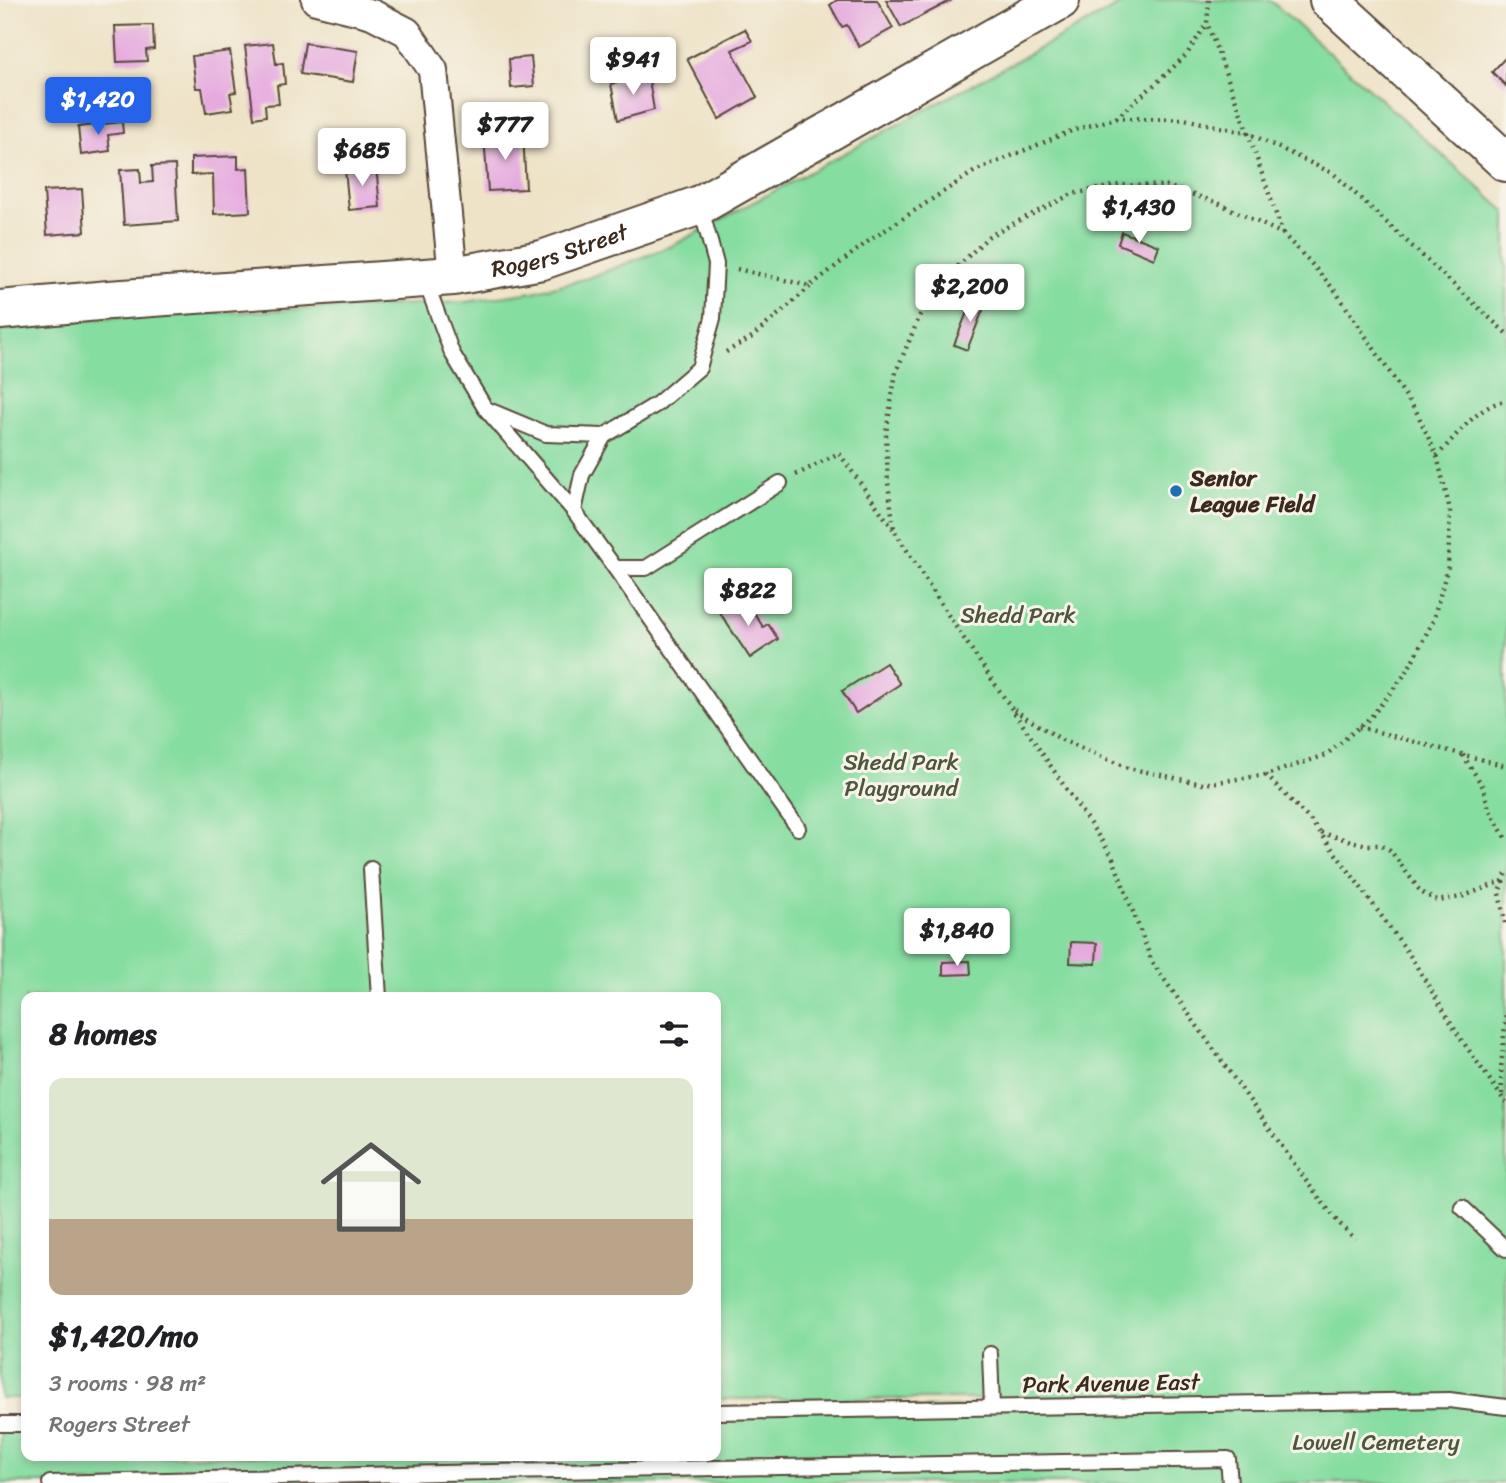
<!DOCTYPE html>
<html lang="en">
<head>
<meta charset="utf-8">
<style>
  body { margin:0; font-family:Sriracha,sans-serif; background:#f2f2f2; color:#202124; height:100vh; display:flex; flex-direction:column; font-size:26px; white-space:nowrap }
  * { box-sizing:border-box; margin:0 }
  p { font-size:23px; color:#757577 }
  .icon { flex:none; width:38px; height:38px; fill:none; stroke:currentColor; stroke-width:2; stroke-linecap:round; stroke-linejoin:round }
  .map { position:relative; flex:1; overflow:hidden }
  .sheet { position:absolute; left:21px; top:992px; width:700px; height:469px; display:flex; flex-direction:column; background:#fff; border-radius:14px; box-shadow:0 4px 10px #0003 }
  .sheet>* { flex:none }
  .price { position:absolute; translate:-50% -60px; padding:0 16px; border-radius:7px; background:#fff; color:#222; font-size:23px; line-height:46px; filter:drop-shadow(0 2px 4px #0008) }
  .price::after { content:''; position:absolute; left:50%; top:42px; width:21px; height:16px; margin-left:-10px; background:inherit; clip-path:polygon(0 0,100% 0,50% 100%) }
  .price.on { background:#2563eb; color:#fff }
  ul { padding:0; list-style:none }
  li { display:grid; align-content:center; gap:14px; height:371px; padding:0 28px }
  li+li { border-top:2px solid #e0e0e0 }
  li span { display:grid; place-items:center; height:217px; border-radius:14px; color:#555 }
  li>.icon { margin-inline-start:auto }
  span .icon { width:126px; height:126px; fill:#fffc; stroke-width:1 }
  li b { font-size:30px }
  h2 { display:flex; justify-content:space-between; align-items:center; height:84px; padding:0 28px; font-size:30px }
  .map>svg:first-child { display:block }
  .green { fill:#86dda0; stroke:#60845f; stroke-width:2 }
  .building { fill:#e6aadf }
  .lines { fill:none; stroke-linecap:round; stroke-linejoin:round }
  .service-casing { stroke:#564637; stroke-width:18 }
  .minor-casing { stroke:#564637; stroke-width:32 }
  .secondary-casing { stroke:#564637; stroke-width:42 }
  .path { stroke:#564637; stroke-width:4.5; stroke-dasharray:2 5; stroke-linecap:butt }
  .service { stroke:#fff; stroke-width:14 }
  .minor { stroke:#fff; stroke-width:28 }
  .secondary { stroke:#fff; stroke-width:38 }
  .poi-dot { fill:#1f6fb2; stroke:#f7f3e8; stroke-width:2.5 }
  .labels { text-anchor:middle; stroke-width:6; stroke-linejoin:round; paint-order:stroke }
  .street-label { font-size:23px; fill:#3b2a1e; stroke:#f7f3e8 }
  .poi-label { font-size:23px; font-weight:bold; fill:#3b2a1e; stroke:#f7f3e8; text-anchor:start }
  .park-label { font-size:23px; fill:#4e573e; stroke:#f7f3e8 }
</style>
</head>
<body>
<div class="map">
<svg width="1506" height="1483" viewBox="0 0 1506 1483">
  <rect width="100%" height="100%" fill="#f7f3e8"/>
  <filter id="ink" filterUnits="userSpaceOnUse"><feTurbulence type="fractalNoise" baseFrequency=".0143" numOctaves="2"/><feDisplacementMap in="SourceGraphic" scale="14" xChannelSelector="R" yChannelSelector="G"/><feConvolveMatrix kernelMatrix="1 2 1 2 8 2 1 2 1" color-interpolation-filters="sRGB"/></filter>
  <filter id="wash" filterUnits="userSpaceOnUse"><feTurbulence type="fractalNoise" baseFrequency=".00686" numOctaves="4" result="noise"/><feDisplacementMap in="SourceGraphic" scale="28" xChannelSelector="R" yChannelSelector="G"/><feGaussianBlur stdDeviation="1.57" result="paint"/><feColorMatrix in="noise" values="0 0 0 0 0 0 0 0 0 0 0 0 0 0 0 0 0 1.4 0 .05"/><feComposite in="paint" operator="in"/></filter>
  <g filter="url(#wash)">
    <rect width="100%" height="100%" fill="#eee3c7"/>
    <!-- green -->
    <polygon class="green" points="1129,0 1270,0 1506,212 1506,1483 0,1483 0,1424 26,1424 26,1456 716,1456 716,1412 1392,1399 716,1399 716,998 26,998 26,1398 0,1398 0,330 102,318 466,302 533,292 588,278 672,246"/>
    <g id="blocks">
      <!-- building -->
      <g class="building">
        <polygon points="837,0 877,0 893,28 859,47 847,25 842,27 830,5"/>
        <polygon points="886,0 952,0 901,27"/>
        <polygon points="153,25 154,49 146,50 147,61 117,62 115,26"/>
        <polygon points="745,29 752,41 732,50 757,97 719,119 687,59"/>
        <polygon points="273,43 276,64 283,63 285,84 277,85 279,104 265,105 266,116 254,118 245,46"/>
        <polygon points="305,43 358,51 353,82 300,74"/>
        <polygon points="230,51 236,92 230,93 233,109 206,113 202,88 196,88 192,56"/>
        <polygon points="531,57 534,86 511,88 509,59"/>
        <polygon points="1506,57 1506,86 1492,72"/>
        <polygon points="648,74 654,110 618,120 611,84"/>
        <polygon points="122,122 123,133 108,135 110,151 81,155 78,127"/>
        <polygon points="523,133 526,189 488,191 484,136"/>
        <polygon points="238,156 238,169 248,168 250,212 214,214 213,174 191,175 191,158"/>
        <polygon points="175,165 178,221 124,225 120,170 140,169 141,183 153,182 152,166"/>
        <polygon points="376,166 380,207 349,210 345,169"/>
        <polygon points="82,189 85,232 47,235 44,191"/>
        <polygon points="1122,232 1159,246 1154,259 1118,244"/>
        <polygon points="973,297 986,302 967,350 954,345"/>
        <polygon points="744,597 763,627 768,624 778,639 750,658 720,613"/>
        <polygon points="886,663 900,684 856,713 842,691"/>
        <polygon points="1071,942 1097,943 1096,964 1070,963"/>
        <polygon points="970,961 971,974 943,975 943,962"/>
      </g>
    </g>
  </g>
  <g filter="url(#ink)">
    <use href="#blocks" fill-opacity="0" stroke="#564637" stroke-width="2"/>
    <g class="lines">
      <defs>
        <g id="service">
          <polyline points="425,280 452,353 485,408 574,511 615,568 646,568 780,483"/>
          <polyline points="486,409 546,434 604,436"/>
          <polyline points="574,511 582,475 604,436 657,404 699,368 713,318 716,264 700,205"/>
          <polyline points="615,568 798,828"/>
          <polyline points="371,869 379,998"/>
          <polyline points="1462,1207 1506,1249"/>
          <polyline points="990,1354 992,1407"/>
          <polyline points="716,1412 1449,1400 1506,1407"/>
          <polyline points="0,1424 26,1424"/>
          <polyline points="50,1483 440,1473 1228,1459 1230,1483"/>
        </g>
        <polyline id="minor" points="316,0 372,14 407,32 433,70 453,276"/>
        <g id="secondary">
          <polyline points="1329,0 1506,162"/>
          <path id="s1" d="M0,310L109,300L453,276L542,260L700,205L1060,0"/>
        </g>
      </defs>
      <!-- service casing -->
      <use href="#service" class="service-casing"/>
      <!-- minor casing -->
      <use href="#minor" class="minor-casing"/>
      <!-- secondary casing -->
      <use href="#secondary" class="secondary-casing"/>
      <!-- path -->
      <g class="path">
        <polyline points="1116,118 1184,119 1248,133 1207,23"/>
        <polyline points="1283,234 1248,133 1334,174 1506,333"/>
        <polyline points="737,269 810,286 870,240 975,171 1071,131 1116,118 1162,78 1187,54 1207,23 1209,0"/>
        <polyline points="726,352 752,337 810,287"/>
        <path d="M1437,456C1455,437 1479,404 1506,401"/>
        <polyline points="796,475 839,453 893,529"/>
        <polyline points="1014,710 1062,740 1128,768 1203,784 1266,775 1326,755 1371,717 1406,673 1433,621 1448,566 1450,510 1437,456 1417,413 1336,292 1310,262 1283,234 1218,203 1167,186 1119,185 1072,194 989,236 951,273 920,315 896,372 886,433 888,483 894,530 952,621 1112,856 1152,962 1310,1186 1337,1221 1355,1239"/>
        <polyline points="1359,727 1506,766"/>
        <polyline points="1463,755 1483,787 1489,809 1506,839"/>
        <polyline points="1266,775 1311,821 1351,874 1409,954 1461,1039 1506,1103"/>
        <polyline points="1321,833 1367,845 1381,845 1390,850 1421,892 1437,901 1461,897 1503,881"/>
        <polyline points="1506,874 1499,893 1506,927"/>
        <polyline points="1502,1094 1501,1068 1506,1014"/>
      </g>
      <!-- service -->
      <use href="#service" class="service"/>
      <!-- minor -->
      <use href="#minor" class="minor"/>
      <!-- secondary -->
      <use href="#secondary" class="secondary"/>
    </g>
  </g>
  <!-- markers -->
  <circle class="poi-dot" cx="1176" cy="491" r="7"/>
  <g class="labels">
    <!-- street labels -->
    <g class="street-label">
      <text dy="8" stroke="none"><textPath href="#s1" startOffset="564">Rogers Street</textPath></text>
      <text transform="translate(1111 1383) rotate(-1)" y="8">Park Avenue East</text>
    </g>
    <!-- poi labels -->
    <g class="poi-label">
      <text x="1190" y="486">Senior<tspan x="1190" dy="26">League Field</tspan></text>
    </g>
    <!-- park labels -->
    <g class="park-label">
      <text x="1018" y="623">Shedd Park</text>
      <text x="901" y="770">Shedd Park<tspan x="901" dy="26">Playground</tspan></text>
      <text x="1376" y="1450">Lowell Cemetery</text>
    </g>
  </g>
</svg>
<b class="price" style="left:633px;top:97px">$941</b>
<b class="price on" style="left:98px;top:137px">$1,420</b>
<b class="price" style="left:505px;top:162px">$777</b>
<b class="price" style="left:362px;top:188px">$685</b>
<b class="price" style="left:1139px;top:245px">$1,430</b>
<b class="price" style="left:970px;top:324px">$2,200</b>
<b class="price" style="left:748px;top:628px">$822</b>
<b class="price" style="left:957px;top:968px">$1,840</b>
<section class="sheet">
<h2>8 homes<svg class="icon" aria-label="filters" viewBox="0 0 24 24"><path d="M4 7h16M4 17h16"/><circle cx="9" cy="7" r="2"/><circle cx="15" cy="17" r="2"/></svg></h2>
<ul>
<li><span style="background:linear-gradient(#dfe7d0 65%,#b9a48a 0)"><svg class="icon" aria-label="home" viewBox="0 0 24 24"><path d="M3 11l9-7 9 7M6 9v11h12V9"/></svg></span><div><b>$1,420/mo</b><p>3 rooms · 98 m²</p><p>Rogers Street</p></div></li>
</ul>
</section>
</div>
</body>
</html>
